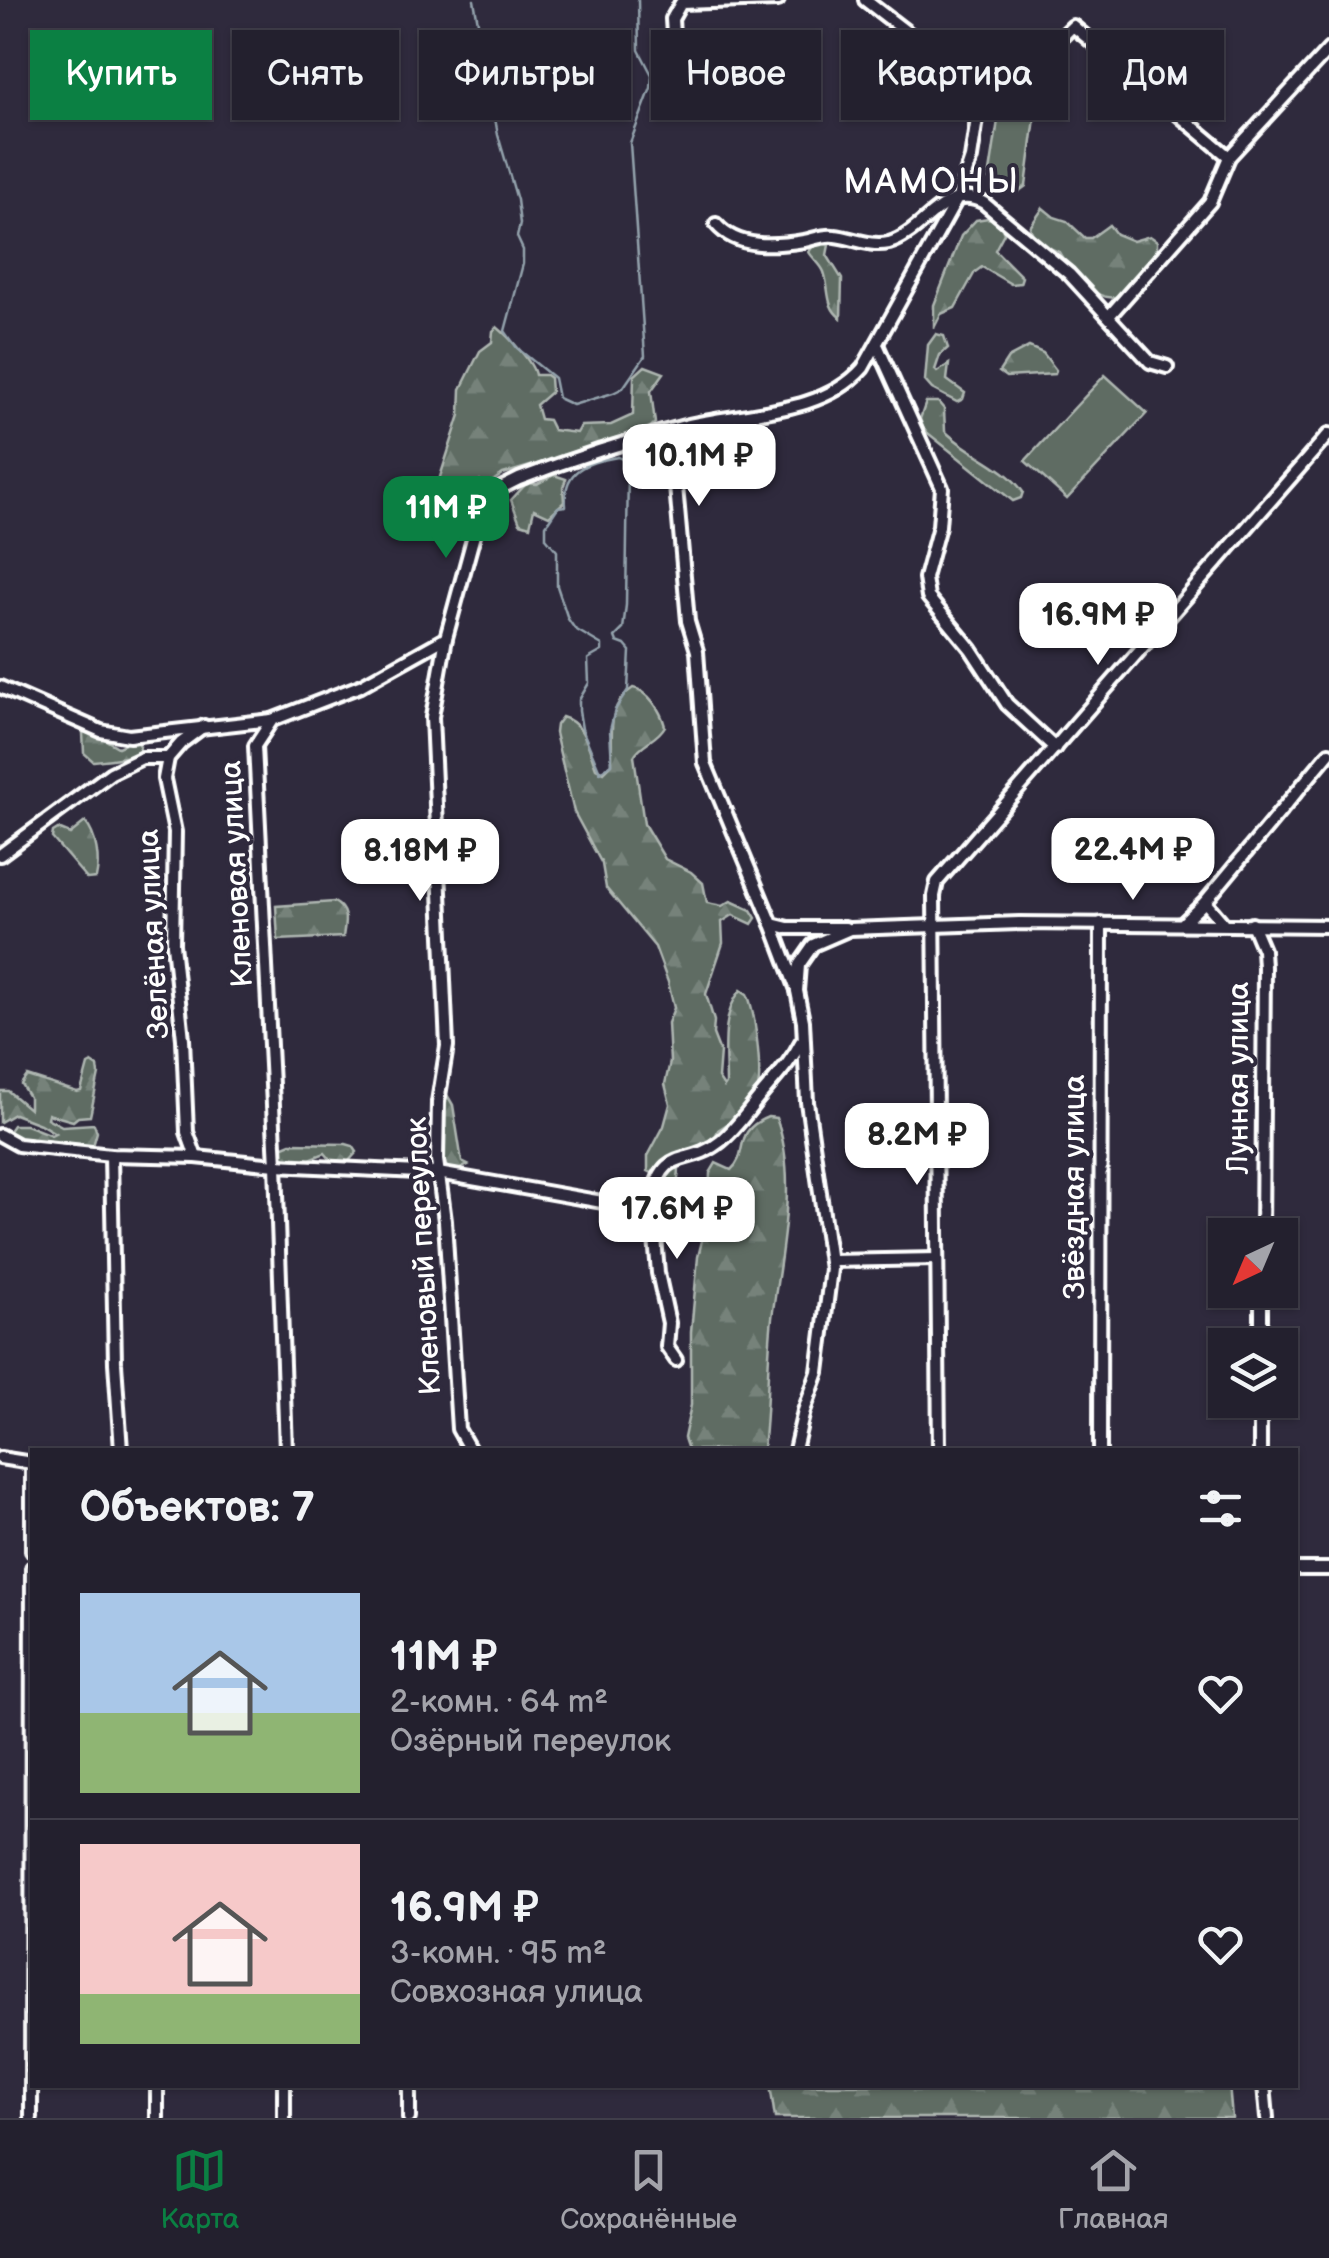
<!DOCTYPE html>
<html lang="ru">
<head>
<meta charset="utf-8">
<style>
  body { margin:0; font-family:"Balsamiq Sans",sans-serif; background:#2b2836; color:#f1f3f6; height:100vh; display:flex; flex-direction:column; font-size:38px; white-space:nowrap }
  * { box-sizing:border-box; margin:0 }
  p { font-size:32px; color:#a3a3aa }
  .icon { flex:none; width:55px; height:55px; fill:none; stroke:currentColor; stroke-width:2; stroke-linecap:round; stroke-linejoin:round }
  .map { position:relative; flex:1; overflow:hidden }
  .panel { position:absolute; left:30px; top:1448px; width:1268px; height:640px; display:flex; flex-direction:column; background:#23202e; border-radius:0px; box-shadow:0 2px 8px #0004,0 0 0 2px #403e4a }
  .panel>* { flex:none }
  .hud { position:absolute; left:30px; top:30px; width:1270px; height:90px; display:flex; gap:20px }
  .needle { width:65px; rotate:224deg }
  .buttons { position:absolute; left:1208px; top:1218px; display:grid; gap:20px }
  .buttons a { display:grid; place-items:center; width:90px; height:90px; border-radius:0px; background:#23202e; box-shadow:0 2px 8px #0004,0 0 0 2px #403e4a; font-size:50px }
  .price { position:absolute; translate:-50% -85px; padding:0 22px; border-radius:20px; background:#fff; color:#222; font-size:32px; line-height:65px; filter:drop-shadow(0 2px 5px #0008) }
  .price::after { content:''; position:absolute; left:50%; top:60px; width:30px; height:22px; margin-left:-15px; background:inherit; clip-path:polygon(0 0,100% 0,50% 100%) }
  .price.selected { background:#0b8043; color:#fff }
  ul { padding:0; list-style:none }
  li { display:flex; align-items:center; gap:30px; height:250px; padding:0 50px }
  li+li { border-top:2px solid #403e4a }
  li span { display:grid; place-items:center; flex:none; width:280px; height:200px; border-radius:0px; color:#555 }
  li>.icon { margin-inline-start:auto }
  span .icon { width:120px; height:120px; fill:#fffc; stroke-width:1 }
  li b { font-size:42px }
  h2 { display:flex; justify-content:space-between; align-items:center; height:120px; padding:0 50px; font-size:42px }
  .chip { padding:0 35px; border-radius:0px; background:#23202e; box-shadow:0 2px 8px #0004,0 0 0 2px #403e4a; font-size:35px; line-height:90px }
  .chip.selected { background:#0b8043; color:#fff }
  .dock { display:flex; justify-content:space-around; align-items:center; height:140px; border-top:2px solid #403e4a; background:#23202e; font-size:28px; color:#a3a3aa }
  .dock a { display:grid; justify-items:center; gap:5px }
  .dock .selected { color:#0b8043 }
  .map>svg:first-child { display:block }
  .green { fill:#5e6c63; stroke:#aeb6b1; stroke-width:2.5 }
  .forest { fill:url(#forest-firs); stroke:#aeb6b1; stroke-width:2.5 }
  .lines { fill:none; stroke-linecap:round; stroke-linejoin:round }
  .stream { stroke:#94a3ad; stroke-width:2.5 }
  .minor-casing { stroke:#fff; stroke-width:18 }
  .minor { stroke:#2f2a3d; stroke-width:10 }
  .labels { text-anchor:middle; stroke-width:8; stroke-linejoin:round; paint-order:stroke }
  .street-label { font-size:30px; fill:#fff; stroke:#2f2a3d }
  .quarter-label { font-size:35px; letter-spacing:2.5px; fill:#fff; stroke:#2f2a3d }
</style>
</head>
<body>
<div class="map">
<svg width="1329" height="2118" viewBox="0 0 1329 2118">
  <defs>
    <pattern id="forest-firs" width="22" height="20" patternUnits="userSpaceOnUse" patternTransform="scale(2.5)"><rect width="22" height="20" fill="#5e6c63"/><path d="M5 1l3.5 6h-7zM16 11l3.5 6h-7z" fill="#76827a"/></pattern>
  </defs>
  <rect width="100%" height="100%" fill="#2f2a3d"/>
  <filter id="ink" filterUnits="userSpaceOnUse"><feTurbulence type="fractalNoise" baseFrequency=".01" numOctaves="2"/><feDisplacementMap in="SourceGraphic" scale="20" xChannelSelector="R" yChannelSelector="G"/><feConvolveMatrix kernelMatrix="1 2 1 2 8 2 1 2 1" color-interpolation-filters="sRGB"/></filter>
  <g filter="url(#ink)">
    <!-- green -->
    <g class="green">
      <polygon points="1011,108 1031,113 1035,118 1026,186 1018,192 994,186 989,179 999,114"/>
      <polygon points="1105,375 1147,413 1067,499 1025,461"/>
    </g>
    <!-- forest -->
    <g class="forest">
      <path d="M1043,208L1054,217L1067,221L1085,238H1091L1109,225L1116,234L1133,241L1150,236L1157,241V248C1149,262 1140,278 1129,290C1103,314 1070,273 1059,252C1042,243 1038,250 1030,227Z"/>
      <polygon points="988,218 997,219 1004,233 995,250 1022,277 1020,283 1011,284 982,267 975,272 955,308 941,314 934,328 934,305 961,236 976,220"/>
      <path d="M815,242L829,245L827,255L842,279L841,318C825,307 830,289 824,272C821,264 813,259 809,252Z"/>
      <path d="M497,327C508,336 533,362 535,375H546L550,378L551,392L536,405L540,419L548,420L553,430L577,433L581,426L611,425L633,415L634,376L645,366L664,373L651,391L655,423L644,433L503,474L481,489L470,508L458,513L441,505L438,495L440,477L460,415L461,389L480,351L492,342L493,331Z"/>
      <polygon points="936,334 944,336 948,348 940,355 935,370 937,372 949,364 947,380 965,393 963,399 957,402 932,389 925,381 928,345"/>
      <polygon points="1029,347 1043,353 1056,370 1055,374 1006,377 999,372 1008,358"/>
      <path d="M926,402H938L944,409L945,431C968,454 1005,465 1023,492L1021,498L1013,501L924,430L920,419Z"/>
      <polygon points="554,475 566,479 563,487 564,502 549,516 534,509 530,526 520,523 511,500 527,483 537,484"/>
      <path d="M633,688C648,690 661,711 665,726C657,741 641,742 634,756L644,824L665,859L691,872L703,883L707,903L722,906L731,901L751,910L756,918L752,924L733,915L722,922L723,943L706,994L714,1021L713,1034L720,1052L718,1078L724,1087L726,1084C726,1054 720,1014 741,990L747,994C755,1010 763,1074 757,1091C751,1109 732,1121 718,1130L711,1146L668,1159L654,1174L648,1171V1156L664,1126L670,1104L665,1084L670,1062L668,1023L674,1008L668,982L655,947L606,888L602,864L574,812L555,733L556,725L562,717C585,723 588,747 596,768L604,772L612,764C613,736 605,706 633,688Z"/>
      <path d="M87,729L118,747L136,739L140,746L139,752C130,758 105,760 93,761L84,753L83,733Z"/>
      <path d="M85,822C97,836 100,861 96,878L87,879L52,838L53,832L58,829L70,834Z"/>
      <path d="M334,902C349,910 345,923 343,937L278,940L276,906Z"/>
      <polygon points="92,1063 98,1067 99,1074 90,1116 78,1117 73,1121 48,1114 47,1118 62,1126 94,1124 97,1132 93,1146 23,1141 6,1135 13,1125 26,1125 51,1135 55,1133 40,1124 14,1114 0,1122 0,1091 8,1091 29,1109 29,1097 21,1084 27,1076 77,1092 81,1091 88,1065"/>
      <polygon points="446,1093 453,1105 462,1162 468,1165 456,1171 444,1170 441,1162 442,1096"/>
      <path d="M768,1117L776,1118C799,1178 780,1256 772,1318C767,1362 768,1406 763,1450H688L684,1438L691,1405V1332L698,1257L708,1216L710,1173L716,1163L731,1170C750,1153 731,1132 768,1117Z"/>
      <polygon points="291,1143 346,1144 353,1146 357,1152 348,1162 331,1160 325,1153 310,1159 282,1157 279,1148"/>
      <path d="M674,1165L679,1170L671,1238L665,1243L658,1238C657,1209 654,1188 674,1165Z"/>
      <polygon points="770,2085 1229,2085 1232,2118 775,2118"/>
    </g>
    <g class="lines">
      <!-- stream -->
      <g class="stream">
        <polyline points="474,0 498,135 517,200 520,224 517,237 523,250 523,264 505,331 517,348 554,378 558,398 573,405 613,393 623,388 645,356 630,143 651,88 652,75 639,50 638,0"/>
        <path d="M618,457L627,461L628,469L626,605L623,629L615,637L617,642L625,645L630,651L628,690L615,710L610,730L612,764L600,772L582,729L579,711V700L589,683L588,659L602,651V645L575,629L568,619L557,586V551L546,538V525L558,507L566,506C562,470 586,462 618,457Z"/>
      </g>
      <defs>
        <g id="minor">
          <polyline points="676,80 672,19 681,3 778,0"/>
          <polyline points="982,86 1017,81 1073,26 1229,157"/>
          <path d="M716,224C737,249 774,246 804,241C815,239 824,234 835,236C853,238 870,247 889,243C923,234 946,181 984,203L1069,274L1150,362L1167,367"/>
          <polyline points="1110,315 1210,202 1229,157 1329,49"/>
          <polyline points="878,347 942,488 939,526 925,578 928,597 971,649 1007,704 1055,748"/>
          <polyline points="671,430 688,621 697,651 705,763 772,924 788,928 845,928"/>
          <polyline points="0,687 101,731 129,736 272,720"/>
          <polyline points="0,855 111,773 142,758 168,758"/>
          <polyline points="1205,902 1223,923"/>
          <polyline points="1184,922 1205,902 1329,753"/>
          <polyline points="772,924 797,990"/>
          <polyline points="1252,924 1263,950 1264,967 1262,1235"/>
          <polyline points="0,1135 18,1145 111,1155 196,1157 276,1165 438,1173 636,1208 648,1215 654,1226 658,1273 669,1323 667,1347 676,1360"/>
          <polyline points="111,1155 115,1363 121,1450"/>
          <polyline points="196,1157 187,1132 183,1039 173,944 175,832 164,779 168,758 181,743 204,726"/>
          <path d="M636,1208L653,1196C664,1145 688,1168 721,1141C738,1127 749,1109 763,1093C777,1076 791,1062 801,1042"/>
          <polyline points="831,1261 937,1259"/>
          <polyline points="1261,1345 1261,1290"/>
          <polyline points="286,1450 276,1165 255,746 272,720 360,686 446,638"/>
          <path d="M470,1450L458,1429L445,1221L437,1160L438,1102L447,1046L432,717L446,638L480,513L497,490L519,479C571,459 627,441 681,427C739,411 820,417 863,368L958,197L971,158L982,86L975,77L913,37L865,0"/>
          <polyline points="795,1450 804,1411 818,1372 831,1269 807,1102 803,1021 797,991 799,965 813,945 850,929 1019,923 1329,926"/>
          <polyline points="939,1450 934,896 937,882 1329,434"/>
          <polyline points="1100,1450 1101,923"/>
          <polyline points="1260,1450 1260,1400"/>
          <polyline points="0,1458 32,1463"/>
          <polyline points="32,1463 32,1551"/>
          <polyline points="1295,1569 1329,1569"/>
          <polyline points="284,2085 284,2118"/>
          <polyline points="1264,2085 1267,2118"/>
          <polyline points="31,2118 32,1568"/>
          <polyline points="157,2118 157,2085"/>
          <polyline points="409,2118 409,2085"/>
        </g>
      </defs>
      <!-- minor casing -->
      <use href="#minor" class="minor-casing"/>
      <!-- minor -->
      <use href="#minor" class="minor"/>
    </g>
  </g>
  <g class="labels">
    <!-- street labels -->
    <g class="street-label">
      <text transform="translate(236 874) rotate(-93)" y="10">Кленовая улица</text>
      <text transform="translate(153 934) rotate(-93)" y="10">Зелёная улица</text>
      <text transform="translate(1238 1078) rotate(-90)" y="10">Лунная улица</text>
      <text transform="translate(1074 1187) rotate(-90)" y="10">Звёздная улица</text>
      <text transform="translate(423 1256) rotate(-93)" y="10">Кленовый переулок</text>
    </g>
    <!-- quarter labels -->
    <g class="quarter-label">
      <text x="932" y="193">МАМОНЫ</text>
    </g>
  </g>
</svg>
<div class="buttons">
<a><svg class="needle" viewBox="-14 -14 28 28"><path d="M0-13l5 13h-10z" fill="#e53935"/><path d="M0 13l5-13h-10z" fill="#a3a3aa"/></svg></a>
<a><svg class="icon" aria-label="layers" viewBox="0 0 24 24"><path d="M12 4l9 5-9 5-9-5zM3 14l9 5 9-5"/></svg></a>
</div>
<b class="price" style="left:699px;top:509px">10.1M ₽</b>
<b class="price selected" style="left:446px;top:561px">11M ₽</b>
<b class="price" style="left:1098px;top:668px">16.9M ₽</b>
<b class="price" style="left:1133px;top:903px">22.4M ₽</b>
<b class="price" style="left:420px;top:904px">8.18M ₽</b>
<b class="price" style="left:917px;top:1188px">8.2M ₽</b>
<b class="price" style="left:677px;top:1262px">17.6M ₽</b>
<div class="hud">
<a class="chip selected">Купить</a>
<a class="chip">Снять</a>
<a class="chip">Фильтры</a>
<a class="chip">Новое</a>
<a class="chip">Квартира</a>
<a class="chip">Дом</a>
</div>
<section class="panel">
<h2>Объектов: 7<svg class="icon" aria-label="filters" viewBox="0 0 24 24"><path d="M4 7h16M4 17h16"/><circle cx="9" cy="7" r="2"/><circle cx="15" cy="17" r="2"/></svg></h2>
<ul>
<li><span style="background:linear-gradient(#a9c7e8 60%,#8fb573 0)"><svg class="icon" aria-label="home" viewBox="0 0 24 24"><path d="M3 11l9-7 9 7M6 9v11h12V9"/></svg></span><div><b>11M ₽</b><p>2-комн. · 64 m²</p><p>Озёрный переулок</p></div><svg class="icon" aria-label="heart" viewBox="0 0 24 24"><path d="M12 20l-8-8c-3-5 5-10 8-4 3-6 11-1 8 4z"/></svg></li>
<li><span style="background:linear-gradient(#f6c9c9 75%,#8fb573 0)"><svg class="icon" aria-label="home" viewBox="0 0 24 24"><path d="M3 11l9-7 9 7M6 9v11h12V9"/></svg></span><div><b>16.9M ₽</b><p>3-комн. · 95 m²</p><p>Совхозная улица</p></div><svg class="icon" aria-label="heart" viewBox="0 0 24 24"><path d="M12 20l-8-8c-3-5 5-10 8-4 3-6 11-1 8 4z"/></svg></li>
</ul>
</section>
</div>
<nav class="dock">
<a class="selected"><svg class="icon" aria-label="map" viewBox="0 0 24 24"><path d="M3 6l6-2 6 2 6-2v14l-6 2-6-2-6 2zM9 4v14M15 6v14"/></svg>Карта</a>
<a><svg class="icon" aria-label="saved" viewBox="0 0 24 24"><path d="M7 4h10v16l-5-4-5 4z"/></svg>Сохранённые</a>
<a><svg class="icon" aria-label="home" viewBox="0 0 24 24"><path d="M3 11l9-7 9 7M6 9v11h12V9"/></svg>Главная</a>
</nav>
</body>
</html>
